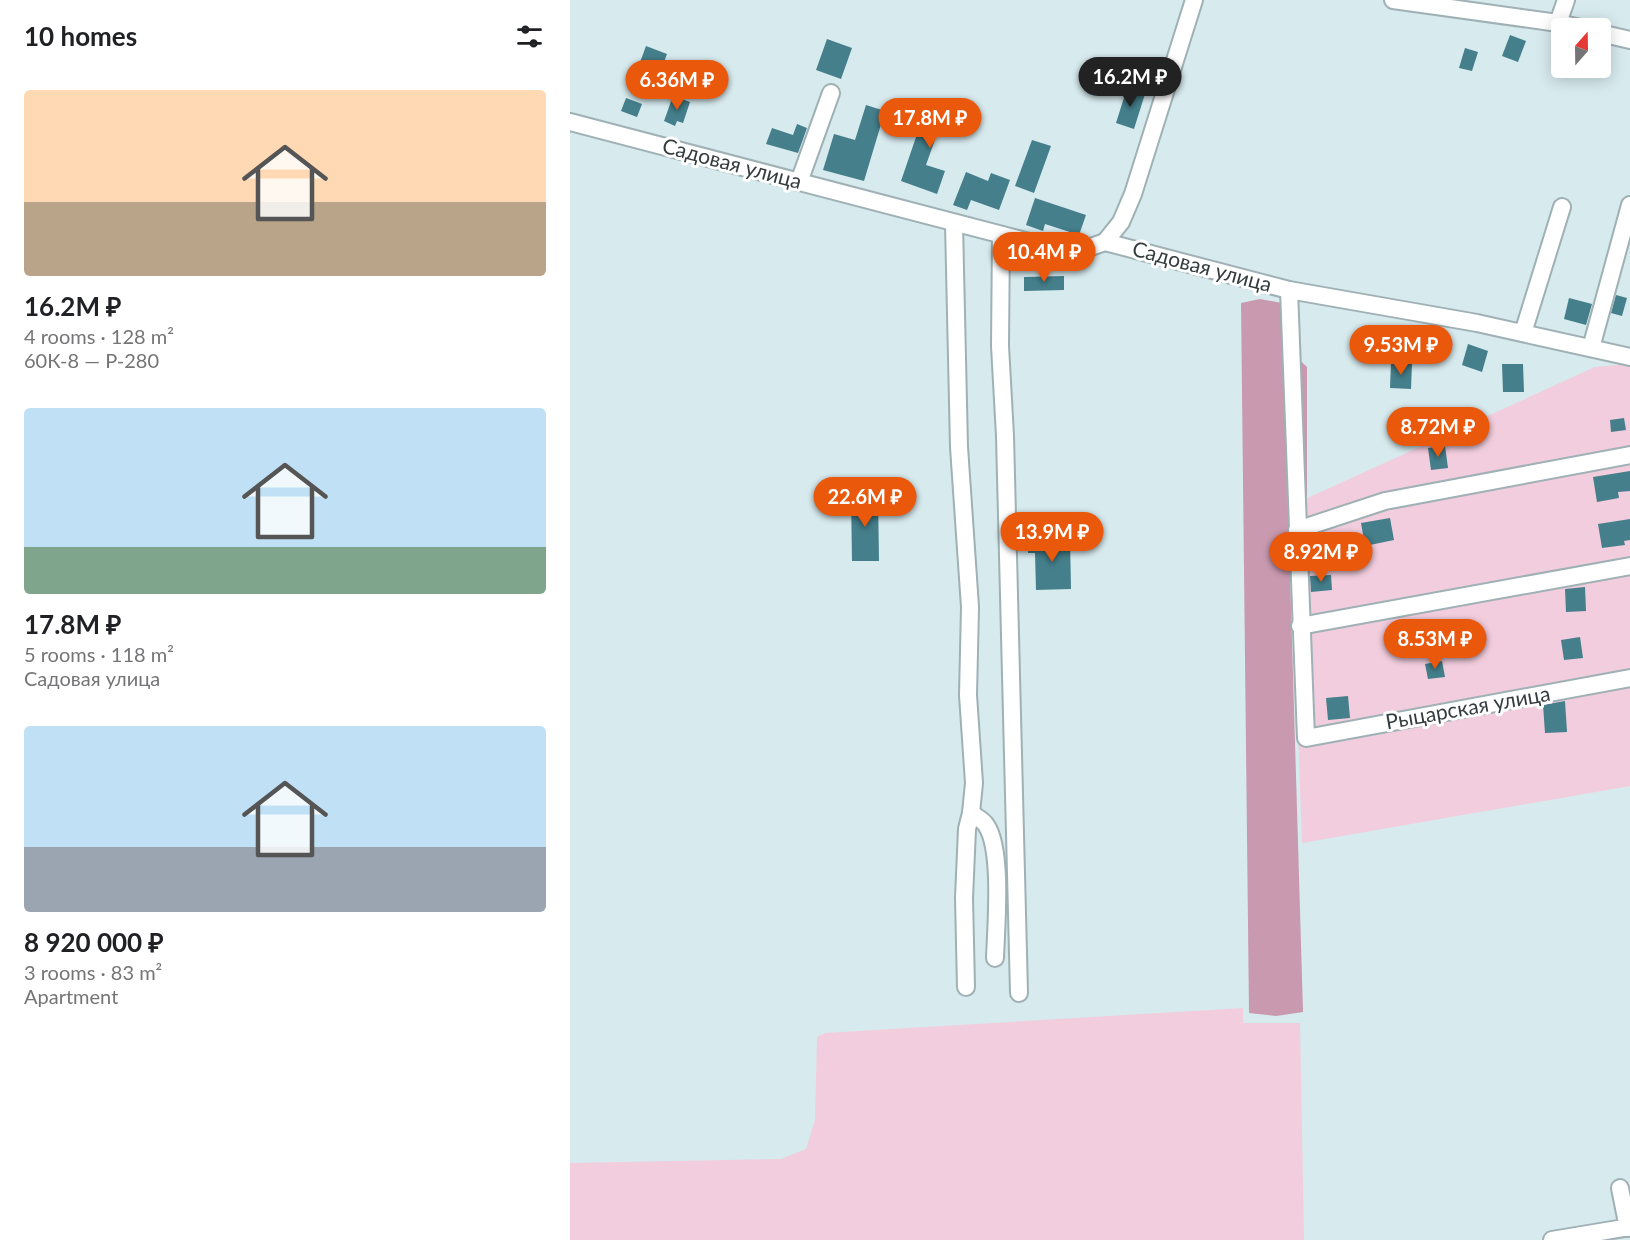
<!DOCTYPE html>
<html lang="en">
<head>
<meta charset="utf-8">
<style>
  body { margin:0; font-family:Lato,sans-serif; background:#f2f2f2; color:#202124; height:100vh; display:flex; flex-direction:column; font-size:22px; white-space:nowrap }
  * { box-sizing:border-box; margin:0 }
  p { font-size:20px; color:#757577 }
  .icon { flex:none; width:33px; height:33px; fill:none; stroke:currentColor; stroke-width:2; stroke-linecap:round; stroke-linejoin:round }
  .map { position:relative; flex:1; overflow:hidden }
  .panel { display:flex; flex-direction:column; background:#fff; width:570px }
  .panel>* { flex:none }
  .needle { width:39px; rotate:20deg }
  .buttons { position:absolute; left:981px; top:18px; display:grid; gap:12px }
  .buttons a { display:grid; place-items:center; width:60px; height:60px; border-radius:6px; background:#fff; box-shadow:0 3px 15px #0003; font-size:30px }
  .price { position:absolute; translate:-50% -51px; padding:0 14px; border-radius:21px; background:#ea580c; color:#fff; font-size:20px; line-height:39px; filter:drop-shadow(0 2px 3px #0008) }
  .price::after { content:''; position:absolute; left:50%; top:36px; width:18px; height:14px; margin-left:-9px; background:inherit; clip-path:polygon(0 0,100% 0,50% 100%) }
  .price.on { background:#222; color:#fff }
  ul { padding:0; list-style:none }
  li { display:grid; align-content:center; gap:12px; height:318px; padding:0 24px }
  li span { display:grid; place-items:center; height:186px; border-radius:6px; color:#555 }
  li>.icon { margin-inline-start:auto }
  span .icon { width:108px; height:108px; fill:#fffc; stroke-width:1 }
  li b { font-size:26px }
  h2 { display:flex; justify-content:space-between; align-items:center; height:72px; padding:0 24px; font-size:26px }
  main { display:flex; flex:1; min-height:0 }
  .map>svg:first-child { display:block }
  .green { fill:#f2cddd }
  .forest { fill:#c999af }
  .building { fill:#447f8b }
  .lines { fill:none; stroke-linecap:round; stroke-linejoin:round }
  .minor-casing { stroke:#9fb1b5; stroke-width:20 }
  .minor { stroke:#fff; stroke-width:16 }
  .labels { text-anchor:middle; stroke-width:6; stroke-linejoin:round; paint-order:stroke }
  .street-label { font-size:21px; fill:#353c3e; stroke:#fff }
</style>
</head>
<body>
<main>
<section class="panel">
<h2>10 homes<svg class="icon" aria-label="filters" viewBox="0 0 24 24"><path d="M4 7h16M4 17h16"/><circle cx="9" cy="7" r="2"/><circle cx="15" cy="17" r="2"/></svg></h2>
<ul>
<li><span style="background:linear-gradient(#ffd9b3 60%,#b9a48a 0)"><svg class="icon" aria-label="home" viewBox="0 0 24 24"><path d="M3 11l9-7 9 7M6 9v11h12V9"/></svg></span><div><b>16.2M ₽</b><p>4 rooms · 128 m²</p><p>60К-8 — Р-280</p></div></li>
<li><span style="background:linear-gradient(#bfe0f5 75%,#7fa58c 0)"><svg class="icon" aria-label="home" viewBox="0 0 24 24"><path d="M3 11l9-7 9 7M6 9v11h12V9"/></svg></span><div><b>17.8M ₽</b><p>5 rooms · 118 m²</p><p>Садовая улица</p></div></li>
<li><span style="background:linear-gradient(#bfe0f5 65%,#9aa5b1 0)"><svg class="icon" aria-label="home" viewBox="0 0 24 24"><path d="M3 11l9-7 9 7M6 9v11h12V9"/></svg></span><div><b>8 920 000 ₽</b><p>3 rooms · 83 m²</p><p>Apartment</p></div></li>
</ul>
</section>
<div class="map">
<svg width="1060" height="1240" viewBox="0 0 1060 1240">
  <rect width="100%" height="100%" fill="#d7eaee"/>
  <!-- green -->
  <g class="green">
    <polygon points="1060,364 1060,786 732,843 720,506 1025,367"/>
    <polygon points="673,1008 673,1023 730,1023 734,1240 0,1240 0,1163 211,1159 236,1149 245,1120 247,1037 255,1033"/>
  </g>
  <!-- forest -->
  <g class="forest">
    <polygon points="690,299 712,303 733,1012 706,1016 679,1013 671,303"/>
    <polygon points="724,355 737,367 737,496 728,501"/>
  </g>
  <!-- building -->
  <g class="building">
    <polygon points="940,35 956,41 948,62 932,56"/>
    <polygon points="257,39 282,48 271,79 246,70"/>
    <polygon points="76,46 97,54 90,73 69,65"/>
    <polygon points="895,48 908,52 902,71 889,68"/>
    <polygon points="557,88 575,94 564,129 546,123"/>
    <polygon points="103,96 120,102 113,123 107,121 105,126 94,121"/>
    <polygon points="56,98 72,104 67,117 51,111"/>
    <polygon points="296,105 315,111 294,181 253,170 264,134 285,140"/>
    <polygon points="357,105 394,118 388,137 368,131 356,165 375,171 367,194 331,181"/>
    <polygon points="227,124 237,128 228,153 196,144 202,128 223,135"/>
    <polygon points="462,140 481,146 464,193 445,186"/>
    <polygon points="396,172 418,181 421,173 440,180 429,210 401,200 397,210 383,205"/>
    <polygon points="465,198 516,215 509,235 475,224 473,231 456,225"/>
    <polygon points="494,276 494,290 454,291 454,277"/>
    <polygon points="1046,295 1057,298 1052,316 1041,313"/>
    <polygon points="999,298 1022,304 1016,325 994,319"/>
    <polygon points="898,344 918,351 912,372 892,365"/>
    <polygon points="821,362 842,363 841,389 820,388"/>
    <polygon points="932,364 953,364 954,392 933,392"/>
    <polygon points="1054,418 1056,430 1041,432 1040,420"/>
    <polygon points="875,446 878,468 861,470 858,448"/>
    <polygon points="1060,471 1060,491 1048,492 1049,498 1027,502 1023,477"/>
    <polygon points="281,495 308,495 309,561 282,561"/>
    <polygon points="820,518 824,540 795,546 791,523"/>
    <polygon points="1060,519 1060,540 1054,541 1055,545 1032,548 1028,524"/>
    <polygon points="500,538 501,589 466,590 465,553 458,553 457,539"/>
    <polygon points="761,575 762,590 741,592 740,576"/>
    <polygon points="1015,587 1016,611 996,612 995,589"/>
    <polygon points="1010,637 1013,658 994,660 991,640"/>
    <polygon points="872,661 875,677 858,679 855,664"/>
    <polygon points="778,696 780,718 758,720 756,698"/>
    <polygon points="995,701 997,732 975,733 973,705"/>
  </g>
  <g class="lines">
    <defs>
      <g id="minor">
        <polyline points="823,0 988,23 1011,28"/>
        <polyline points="988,23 996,0"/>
        <polyline points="1030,33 1060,40"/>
        <polyline points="0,122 490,250 518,248 535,242 719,290 907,323 1060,357"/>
        <polyline points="229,182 261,93"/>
        <polyline points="384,224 389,447 400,607 398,695 404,783 401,813 397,829 394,898 396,987"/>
        <polyline points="431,235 430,346 435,436 449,993"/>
        <polyline points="535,242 551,222 563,194 624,0"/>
        <polyline points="719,290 736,738 1060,678"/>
        <polyline points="953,333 992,207"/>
        <polyline points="1021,348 1060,205"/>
        <polyline points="727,530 815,501 1060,455"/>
        <polyline points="730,626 1060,566"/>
        <path d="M401,813C406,817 413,820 416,825C433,849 426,927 425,958"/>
        <polyline points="1050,1188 1058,1228"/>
        <polyline points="982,1240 1060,1227"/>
      </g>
    </defs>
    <!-- minor casing -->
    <use href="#minor" class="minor-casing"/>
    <!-- minor -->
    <use href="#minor" class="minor"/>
  </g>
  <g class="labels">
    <!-- street labels -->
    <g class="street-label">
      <text transform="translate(162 164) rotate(15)" y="7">Садовая улица</text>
      <text transform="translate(632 267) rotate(15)" y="7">Садовая улица</text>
      <text transform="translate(898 708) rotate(-10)" y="7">Рыцарская улица</text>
    </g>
  </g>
</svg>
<div class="buttons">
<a><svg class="needle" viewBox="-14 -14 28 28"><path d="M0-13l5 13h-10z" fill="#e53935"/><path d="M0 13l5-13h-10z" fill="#757577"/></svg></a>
</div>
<b class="price on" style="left:560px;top:108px">16.2M ₽</b>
<b class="price" style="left:107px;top:111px">6.36M ₽</b>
<b class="price" style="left:360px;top:149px">17.8M ₽</b>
<b class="price" style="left:474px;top:283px">10.4M ₽</b>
<b class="price" style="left:831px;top:376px">9.53M ₽</b>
<b class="price" style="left:868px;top:458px">8.72M ₽</b>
<b class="price" style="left:295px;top:528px">22.6M ₽</b>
<b class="price" style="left:482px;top:563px">13.9M ₽</b>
<b class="price" style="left:751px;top:583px">8.92M ₽</b>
<b class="price" style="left:865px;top:670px">8.53M ₽</b>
</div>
</main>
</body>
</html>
